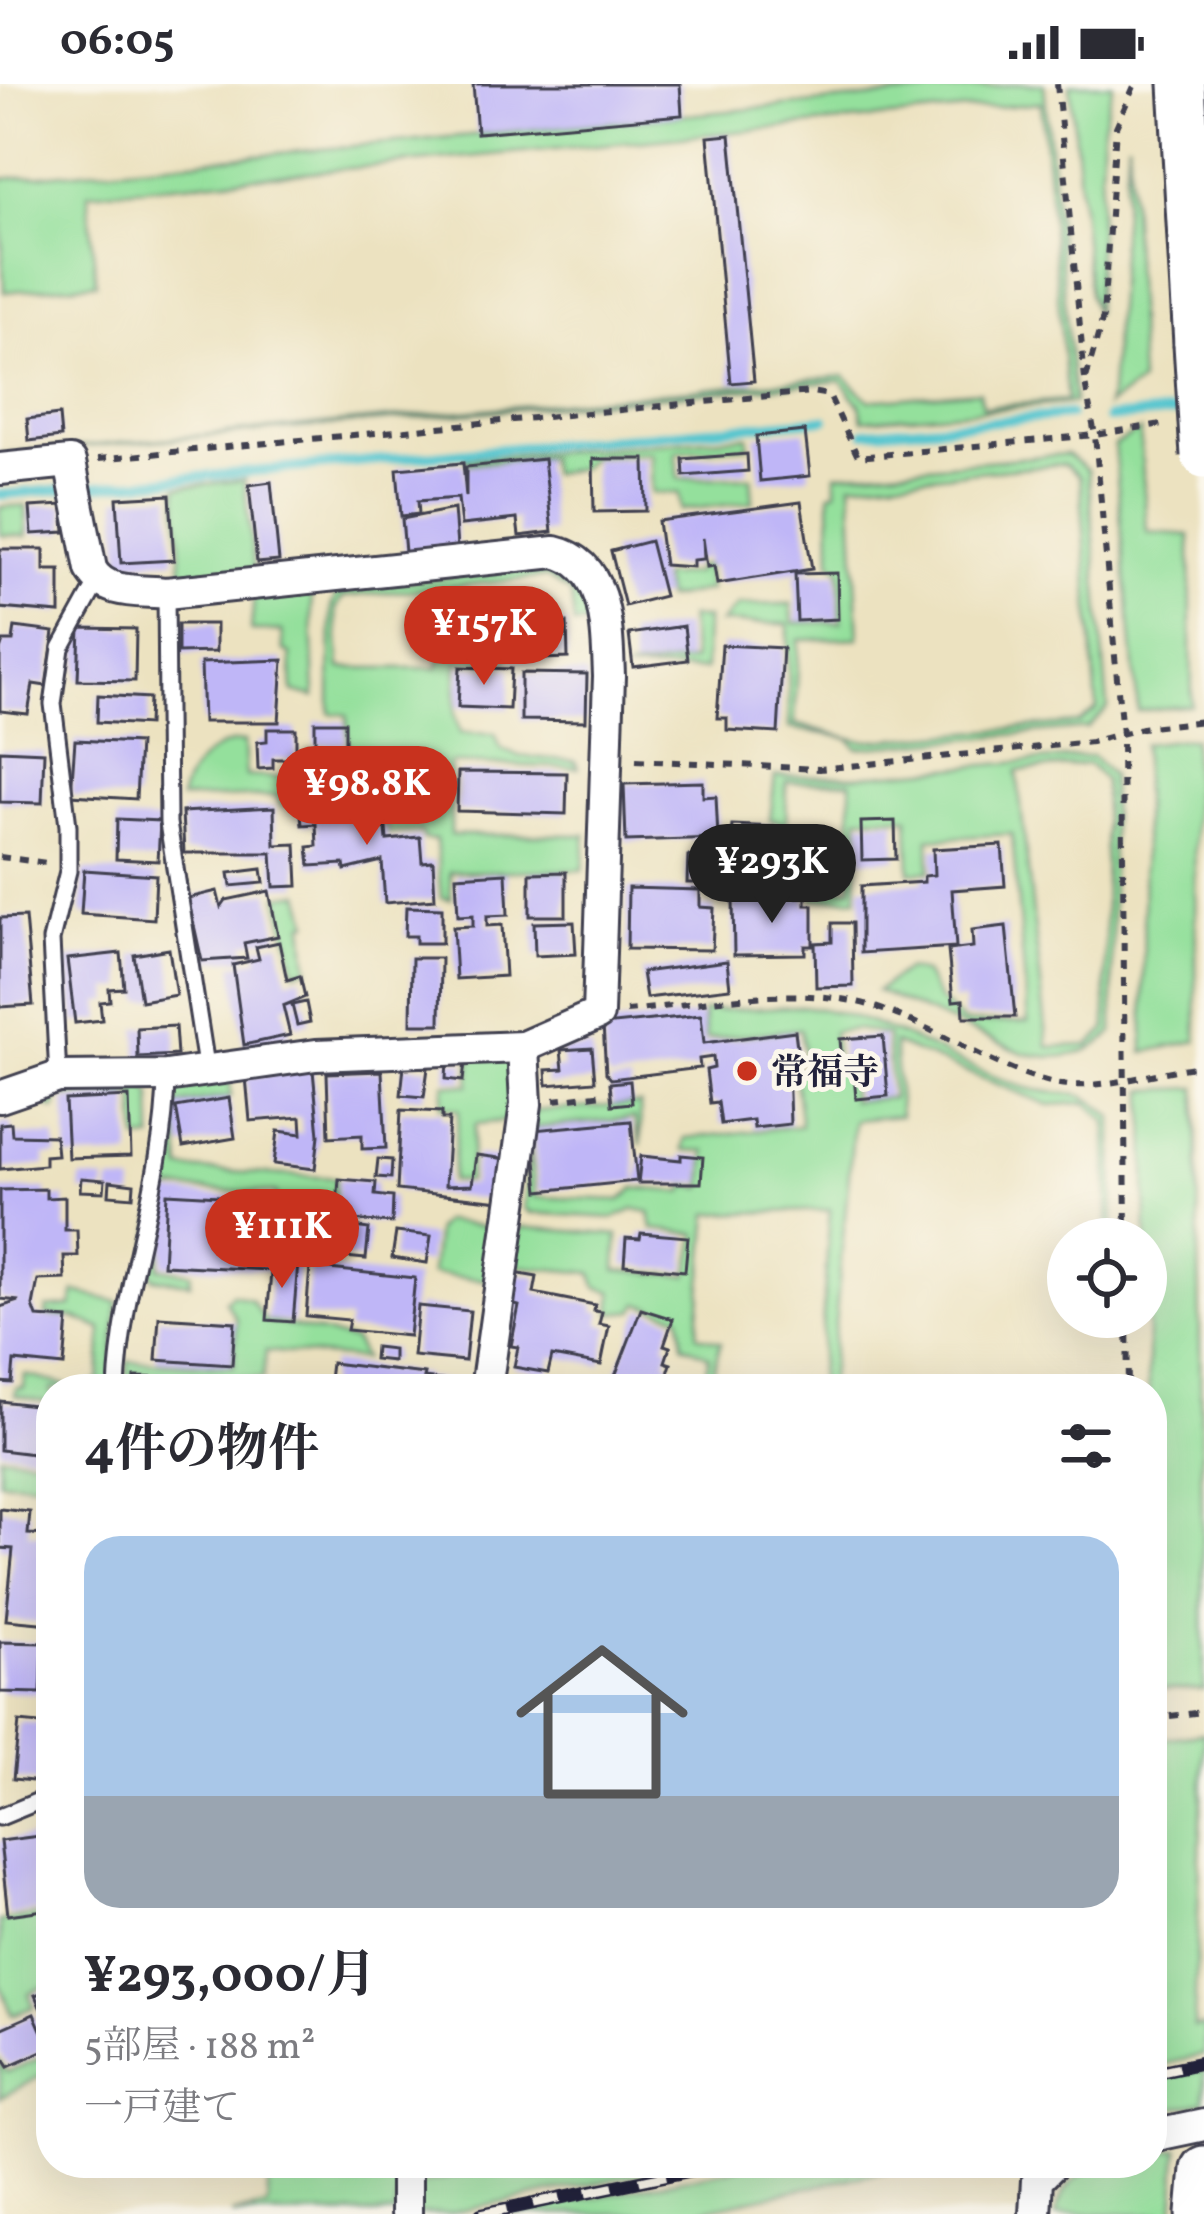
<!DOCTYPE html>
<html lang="ja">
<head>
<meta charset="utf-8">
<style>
  body { margin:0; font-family:Vollkorn,"Noto Serif JP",serif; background:#f7f7f7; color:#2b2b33; height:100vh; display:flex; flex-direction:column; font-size:45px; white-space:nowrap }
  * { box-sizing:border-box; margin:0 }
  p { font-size:39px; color:#7c7c81 }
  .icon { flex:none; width:66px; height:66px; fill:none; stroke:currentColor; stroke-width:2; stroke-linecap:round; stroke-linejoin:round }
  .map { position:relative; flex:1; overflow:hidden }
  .sheet { position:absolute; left:36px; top:1290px; width:1131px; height:804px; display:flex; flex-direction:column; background:#fff; border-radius:48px; box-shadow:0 12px 48px #0002 }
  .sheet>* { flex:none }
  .buttons { position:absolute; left:1047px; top:1134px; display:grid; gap:24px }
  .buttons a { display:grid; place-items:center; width:120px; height:120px; border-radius:50%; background:#fff; box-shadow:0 12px 48px #0002; font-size:60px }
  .price { position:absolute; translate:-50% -102px; padding:0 27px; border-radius:42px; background:#c8321e; color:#fff; font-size:39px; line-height:78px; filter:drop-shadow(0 3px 6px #0008) }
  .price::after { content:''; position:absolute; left:50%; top:72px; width:36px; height:27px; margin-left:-18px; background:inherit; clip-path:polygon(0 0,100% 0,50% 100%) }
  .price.selected { background:#222; color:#fff }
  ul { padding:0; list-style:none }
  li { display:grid; align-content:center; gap:24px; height:636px; padding:0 48px }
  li+li { border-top:3px solid #e1e1e2 }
  li span { display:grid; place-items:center; height:372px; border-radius:36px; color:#555 }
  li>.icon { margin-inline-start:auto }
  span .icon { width:216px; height:216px; fill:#fffc; stroke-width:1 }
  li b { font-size:51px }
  h2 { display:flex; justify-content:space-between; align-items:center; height:144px; padding:0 48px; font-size:51px }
  .status { display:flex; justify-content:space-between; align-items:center; height:84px; padding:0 60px; background:#fff; direction:ltr }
  .status svg { height:33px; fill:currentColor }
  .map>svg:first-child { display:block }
  .green { fill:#94e09c; stroke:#5b816c; stroke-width:3; fill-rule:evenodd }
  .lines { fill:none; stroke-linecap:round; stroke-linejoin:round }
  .stream { stroke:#59c6cf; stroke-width:10 }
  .building { fill:#bfb6f7 }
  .service-casing { stroke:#403f4f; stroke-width:21 }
  .minor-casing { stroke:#403f4f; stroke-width:36 }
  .secondary-casing { stroke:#403f4f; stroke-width:51 }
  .path { stroke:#403f4f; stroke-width:6; stroke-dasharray:9 9; stroke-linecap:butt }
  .service { stroke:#fff; stroke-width:15 }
  .minor { stroke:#fff; stroke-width:30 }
  .secondary { stroke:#fff; stroke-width:45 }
  .rail-casing { stroke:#22223b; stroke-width:14 }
  .rail { stroke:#fbf7ec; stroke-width:9; stroke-dasharray:27; stroke-linecap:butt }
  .secondary-bridge-casing { stroke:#403f4f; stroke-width:51; stroke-linecap:butt }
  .secondary-bridge { stroke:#fff; stroke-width:45 }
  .poi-dot { fill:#c8321e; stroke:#fbf7ec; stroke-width:4.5 }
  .labels { text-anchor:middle; stroke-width:10; stroke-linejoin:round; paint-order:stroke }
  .poi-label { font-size:36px; font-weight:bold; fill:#22223b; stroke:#fbf7ec; text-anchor:start }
</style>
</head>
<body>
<div class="status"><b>06:05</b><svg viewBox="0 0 49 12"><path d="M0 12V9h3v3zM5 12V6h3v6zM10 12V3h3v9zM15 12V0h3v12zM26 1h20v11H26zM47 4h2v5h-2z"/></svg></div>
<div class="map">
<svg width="1204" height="2130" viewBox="0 0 1204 2130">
  <rect width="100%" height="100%" fill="#fbf7ec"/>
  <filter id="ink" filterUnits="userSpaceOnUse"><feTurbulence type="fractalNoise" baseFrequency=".00833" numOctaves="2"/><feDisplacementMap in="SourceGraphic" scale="24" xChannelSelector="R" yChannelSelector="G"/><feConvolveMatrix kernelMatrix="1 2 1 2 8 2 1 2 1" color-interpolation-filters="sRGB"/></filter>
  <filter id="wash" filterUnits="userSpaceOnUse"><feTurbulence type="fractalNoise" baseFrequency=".004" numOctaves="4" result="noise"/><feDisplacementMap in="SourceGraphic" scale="48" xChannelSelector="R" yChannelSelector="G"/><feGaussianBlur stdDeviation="2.7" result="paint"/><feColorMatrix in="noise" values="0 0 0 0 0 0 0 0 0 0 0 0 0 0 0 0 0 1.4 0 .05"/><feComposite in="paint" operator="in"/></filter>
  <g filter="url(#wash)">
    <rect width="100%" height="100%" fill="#ece2c0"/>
    <!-- green -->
    <g class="green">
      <polygon points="1019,0 1044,0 1074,319 863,336 860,321 841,297 0,370 844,292 869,316 979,307 983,323 1067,316 1041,19 88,109 96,199 4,208 0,95"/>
      <polygon points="1070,0 1113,0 1103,41 1095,230 1089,211"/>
      <polygon points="1128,56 1140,299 1107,322 1110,310"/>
      <polygon points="1140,347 1147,448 1190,451 1192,621 1138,627 1114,361"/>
      <polygon points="748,352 749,362 676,368 679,395 751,393 753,418 681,426 679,409 652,409 651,369 592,372 581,384 551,390 548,373 468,380 466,375"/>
      <path d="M1067,370L1088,387L1108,624L1088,644L857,664L849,654L789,644L788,540L720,539L738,521L791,520L793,539L841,538L840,485L831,478L830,409L836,407V390ZM1064,380L1080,393L1097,625L1079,639L863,657L795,640L799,556L859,554L851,399Z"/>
      <polygon points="244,396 254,486 182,492 177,403"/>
      <polygon points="26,421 27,452 0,451 0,423"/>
      <polygon points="705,481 709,506 666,515 662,493 696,489 696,483"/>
      <path d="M553,482L581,500L591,540L574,541L571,510L546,493L343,513L336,525L340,584H438L441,572L498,570L497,537L508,536V578L457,579L455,631L460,649L495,650L501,665L519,672L575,677L578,684L450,679L451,751H586L583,786L450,788L451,815L441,814L436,756L424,755L421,748L389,749L388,742L380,741L377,715L336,716L334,704L297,705L298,722H281L277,712L180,715C187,686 212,657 244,658L246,692L288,694L289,682L308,681L309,666L349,665L347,631L330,629L331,523L339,505Z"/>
      <polygon points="311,507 315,613 293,608 291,570 284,567 282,547 251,547 254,513"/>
      <polygon points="689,534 706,534 705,586 626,586 693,577"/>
      <polygon points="1193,654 1197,957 1144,968 1143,660"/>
      <path d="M1092,672L1111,691L1113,949C1088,973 1057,977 1023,969L877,907L907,885L924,889L939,916L965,939L1028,938L1012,750L929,755L930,787L910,788L908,733H859L857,814L813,815V806L851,804V698H786L788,807H764L767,789L780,787L782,739L770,736L775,692H855ZM1088,680L1104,696L1106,946L1089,961L1048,963L1017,687Z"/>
      <polygon points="301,809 309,838 304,840 308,884 295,887 278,812"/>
      <path d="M801,922C883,931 944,977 1020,1002C1065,1017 1074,996 1113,1033L1114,1155H1108L1107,1038L1087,1019L1049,1021L894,959L900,1032L854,1036L829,1305H818L830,1126L709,1130L697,1251L721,1258L708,1305H702L709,1272L683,1260L680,1232L639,1219L634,1227L611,1229L613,1208L596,1203L592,1189L515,1182L520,1143L618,1151L616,1186L688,1192L697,1150L653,1145L650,1128L635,1125L614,1134L530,1129L524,1124L530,1058L535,1113L621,1116L635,1104L684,1108L685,1102L703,1104L706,1067L683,1066L685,1054L801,1042L794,986L806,984L800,945L706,955L703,927ZM856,945L887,951L892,1014L852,1017L849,986H836L833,948Z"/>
      <polygon points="510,973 515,1036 475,1040 468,1097 451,1097 459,1026 441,1022 445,1000 469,1001 471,974"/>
      <polygon points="230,998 231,1012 176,1021 182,1085 336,1094 329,1176 319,1175 325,1126 277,1121 276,1109 171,1105 165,1107 159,1184 191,1189 190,1199 154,1194 146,1180 176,1002"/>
      <polygon points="143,1000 152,1011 153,1055 138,1056 135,1011 59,1012 55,1025 34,1017 34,1008"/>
      <polygon points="1197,1004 1204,1606 1152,1605 1145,1006"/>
      <polygon points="640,1020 641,1061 634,1034 533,1044 534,1027"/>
      <polygon points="443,1137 497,1144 488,1196 431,1190 436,1145"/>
      <polygon points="75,1208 118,1218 111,1296 85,1305 99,1295 102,1245 73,1233 46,1231 47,1224 71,1222"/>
      <path d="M232,1210L251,1216L266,1238C297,1241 322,1250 354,1256L363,1275L266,1267L263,1295L134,1289L132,1305H126L128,1277L234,1283L237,1236L225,1217Z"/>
      <polygon points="25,1291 81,1305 51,1305 51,1319 15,1311 16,1304 24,1304"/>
      <polygon points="0,1371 51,1376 51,1399 0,1397"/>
      <polygon points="1204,1649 1194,1943 1204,1942 1204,1971 1152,1983 1154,1656"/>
      <polygon points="51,1829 51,1900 29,1909 34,1923 12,1931 0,1899 0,1837"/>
      <polygon points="51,1969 51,1986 0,2014 0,1977 7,1988"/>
      <polygon points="1204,1985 1204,2018 1152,2029 1152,1996"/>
      <path d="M1178,2065L1174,2130H1055C1070,2079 1105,2079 1152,2079V2070Z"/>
      <polygon points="270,2079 400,2079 395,2130 231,2130 267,2123"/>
      <polygon points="519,2079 694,2079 447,2130 416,2130 413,2101"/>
      <polygon points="759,2079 921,2079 684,2130 513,2130"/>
    </g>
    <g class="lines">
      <!-- stream -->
      <g class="stream">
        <polyline points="1108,334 1189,327"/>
        <polyline points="865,348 1069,331"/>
        <polyline points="0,411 825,335"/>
      </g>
    </g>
    <g id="blocks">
      <!-- building -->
      <g class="building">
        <polygon points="473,0 680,0 682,31 477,49"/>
        <polygon points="730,51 754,297 731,299 708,53"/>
        <polygon points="59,331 61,353 29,357 27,335"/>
        <polygon points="805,347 810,392 760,397 756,352"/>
        <polygon points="747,370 748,387 684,392 683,375"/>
        <polygon points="544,375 552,448 519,452 517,435 461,441 458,414 418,417 419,430 401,432 397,385 463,379 466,413 466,383"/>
        <polygon points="593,375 645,375 646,427 594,428"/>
        <polygon points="271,398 279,477 257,479 249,401"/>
        <polygon points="170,411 174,476 121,479 117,414"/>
        <polygon points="801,418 812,485 717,500 714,482 707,483 703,454 704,475 693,476 693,483 664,481 658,437"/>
        <polygon points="63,421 65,448 32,450 30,423"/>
        <polygon points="454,425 457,463 405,468 402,435"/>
        <polygon points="650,457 664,512 625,522 611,467"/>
        <polygon points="0,465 44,465 44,486 60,486 60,529 0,524"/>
        <polygon points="837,489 838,535 797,537 795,490"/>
        <polygon points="567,539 568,574 514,576 513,541"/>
        <polygon points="178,540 216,540 216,568 178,569"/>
        <polygon points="684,542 688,576 633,583 629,550"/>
        <polygon points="15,543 54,548 46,602 33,600 28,630 0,627 0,566 3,557 13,557"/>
        <polygon points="80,544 136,545 135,597 78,596"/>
        <polygon points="722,561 783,564 778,649 727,646 727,634 717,634"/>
        <polygon points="283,576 279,638 203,638 201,579"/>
        <polygon points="460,583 511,585 509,625 458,623"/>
        <polygon points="521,589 587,590 586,637 521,636"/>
        <polygon points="98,611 149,614 148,641 97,638"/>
        <polygon points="315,638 345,638 345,660 315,661"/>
        <polygon points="267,645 296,645 296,675 273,675 273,684 258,685 257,658 267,657"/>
        <polygon points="75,656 139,659 136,715 71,711"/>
        <polygon points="0,666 44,668 42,719 0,718"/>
        <polygon points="458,688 567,689 566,730 457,727"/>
        <polygon points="703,698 703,713 716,712 718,754 626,757 624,700"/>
        <polygon points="330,708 331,723 372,720 374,745 386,744 387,756 420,753 422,778 433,777 435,815 385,819 382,777 345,786 344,780 310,782 308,763 317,762 316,740 302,741 299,710"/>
        <polygon points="274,723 275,761 296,760 298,802 274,803 272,769 184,769 182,728"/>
        <polygon points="117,735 160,737 158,777 116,775"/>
        <polygon points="895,737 896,775 862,776 861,738"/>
        <polygon points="732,741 775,743 773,785 739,783 740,755 731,755"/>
        <polygon points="1002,761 1005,802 952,806 956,863 861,869 861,802 924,798 924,792 934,791 933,765"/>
        <polygon points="688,772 728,773 728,799 687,799"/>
        <polygon points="262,785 264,799 231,802 229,789"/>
        <polygon points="84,786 156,791 154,835 81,830"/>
        <polygon points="566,788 566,832 530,832 530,789"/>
        <polygon points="506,789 508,831 487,832 487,842 502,841 505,892 456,895 453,843 473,842 473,831 458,832 456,792"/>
        <polygon points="628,804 700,806 700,823 714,824 712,866 627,865"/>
        <polygon points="217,807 221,823 226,816 269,807 278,852 244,859 247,874 202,877 188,814"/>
        <polygon points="806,813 806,821 813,821 813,862 805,862 805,870 734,871 733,815"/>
        <polygon points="406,823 442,824 442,859 416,859 416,852 405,852"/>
        <polygon points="25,833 33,921 0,923 0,834"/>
        <polygon points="574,838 576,870 535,872 534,839"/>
        <polygon points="832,839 852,839 853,902 816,903 815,859 832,858"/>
        <polygon points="1006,842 1015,933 964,933 963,916 953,917 948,866 973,863 972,846"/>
        <polygon points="279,858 287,896 300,892 305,913 283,922 290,951 244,961 233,881 259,875 256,863"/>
        <polygon points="169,865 176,911 141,917 134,871"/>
        <polygon points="121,869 124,904 109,905 110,917 100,918 102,936 75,939 67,875"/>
        <polygon points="412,874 441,874 440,940 411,940"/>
        <polygon points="727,877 730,904 646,914 642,888"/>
        <polygon points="306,918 310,938 297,941 292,921"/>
        <polygon points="701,931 704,959 795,947 799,980 788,982 790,1040 754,1044 753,1036 721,1040 718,1018 710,1019 706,986 714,984 713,973 699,975 700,984 611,995 606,989 603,941"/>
        <polygon points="175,942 177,971 138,973 137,944"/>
        <polygon points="883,952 888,1012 856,1015 853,978 842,979 840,955"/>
        <polygon points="592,964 595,997 547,1001 546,986 563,985 561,966"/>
        <polygon points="447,976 465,978 463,997 446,995"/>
        <polygon points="404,982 428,984 424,1013 401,1011"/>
        <polygon points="313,986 319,1051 315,1085 274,1080 278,1047 302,1050 301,1033 250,1037 246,993"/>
        <polygon points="382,987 386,1064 362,1065 362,1051 329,1053 327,989"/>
        <polygon points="630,997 632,1019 612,1021 610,999"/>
        <polygon points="129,1013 131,1072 68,1074 65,1016"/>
        <polygon points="229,1014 235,1054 183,1063 176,1023"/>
        <polygon points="401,1026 442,1028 442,1035 449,1035 445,1102 472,1101 476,1071 507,1075 501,1117 397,1106"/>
        <polygon points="631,1037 637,1097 539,1107 533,1046"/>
        <polygon points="11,1039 12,1051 55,1052 57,1071 45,1072 45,1081 0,1085 0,1040"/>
        <polygon points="681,1071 703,1073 701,1099 638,1099 641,1072 681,1076"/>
        <polygon points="378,1075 392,1076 391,1094 376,1093"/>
        <polygon points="81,1094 105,1096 104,1108 80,1107"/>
        <polygon points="339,1095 376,1098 375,1111 393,1113 392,1139 336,1135"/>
        <polygon points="110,1097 134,1100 133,1113 109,1111"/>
        <polygon points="46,1105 46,1114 65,1113 65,1146 77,1146 78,1172 64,1172 65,1195 38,1196 33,1222 37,1233 68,1235 64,1282 14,1277 12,1299 0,1298 0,1223 19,1217 0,1215 0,1106"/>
        <polygon points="167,1109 273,1115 269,1186 163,1181"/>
        <polygon points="284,1125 323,1129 318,1168 279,1164"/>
        <polygon points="338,1141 369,1145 366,1175 334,1172"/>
        <polygon points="396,1148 431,1152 427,1179 392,1174"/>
        <polygon points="641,1149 688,1153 685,1187 624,1181 626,1154 640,1155"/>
        <polygon points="272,1176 298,1179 293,1238 267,1236"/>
        <polygon points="310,1183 415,1194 409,1252 347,1246 349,1236 306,1232"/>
        <polygon points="514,1189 537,1193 534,1209 595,1221 594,1227 602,1228 599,1240 609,1242 601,1281 552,1272 548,1289 514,1283 518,1263 511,1262 519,1222 508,1219"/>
        <polygon points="418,1222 470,1227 465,1277 413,1272"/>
        <polygon points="641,1225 673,1235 664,1261 670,1263 665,1278 671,1280 663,1305 610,1305"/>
        <polygon points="159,1233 235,1238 232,1281 156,1276"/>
        <polygon points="375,1263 393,1265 393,1277 374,1275"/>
        <polygon points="331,1279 425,1290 424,1294 458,1298 457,1305 328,1305"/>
        <polygon points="135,1293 253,1297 253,1305 134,1305"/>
        <polygon points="0,1317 51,1323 51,1364 42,1363 42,1371 0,1366"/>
        <polygon points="0,1425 30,1428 28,1450 51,1451 51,1540 6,1536 13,1465 0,1464"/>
        <polygon points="0,1558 43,1559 41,1609 0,1608"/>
        <polygon points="19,1638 51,1641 51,1699 13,1695"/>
        <polygon points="47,1751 51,1825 8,1831 0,1757"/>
        <polygon points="51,1905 51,1949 35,1911"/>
        <polygon points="34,1930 49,1964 9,1982 0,1968 0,1945"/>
      </g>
    </g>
  </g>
  <g filter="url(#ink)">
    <use href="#blocks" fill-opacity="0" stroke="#403f4f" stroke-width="3"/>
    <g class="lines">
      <defs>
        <g id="service">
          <polyline points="166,509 168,739 207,988"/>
          <polyline points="58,993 51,856 68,787 68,742 53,620 61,564 98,497"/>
          <path d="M117,1305C121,1198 165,1099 166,992"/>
          <polyline points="0,1733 51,1712"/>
        </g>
        <g id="minor">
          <path d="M0,385L70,378L91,485C105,511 139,506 166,509L555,468C608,480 607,545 609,592L598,930L523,963L526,1020L486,1305"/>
          <polyline points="0,1013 58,993 166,992 316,971 523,963"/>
          <polyline points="1152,2052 1204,2041"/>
          <polyline points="406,2079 406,2130"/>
          <polyline points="1035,2130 1037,2096 1054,2079"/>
        </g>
        <g id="secondary">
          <polyline points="1182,0 1197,260"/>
          <polyline points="1200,2130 1204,2085"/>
        </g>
      </defs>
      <!-- service casing -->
      <use href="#service" class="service-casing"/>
      <!-- minor casing -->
      <use href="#minor" class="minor-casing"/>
      <!-- secondary casing -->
      <use href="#secondary" class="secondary-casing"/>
      <!-- path -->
      <g class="path">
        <polyline points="1057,0 1085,295"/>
        <polyline points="98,375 811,308 829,311 858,373 1095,351 1162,340"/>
        <polyline points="636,676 819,685 1091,658 1142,644 1204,637"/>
        <polyline points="0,773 47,779"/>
        <path d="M626,927C703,920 797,899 872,922C933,941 988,982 1050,998C1099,1010 1155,986 1204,982"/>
        <polyline points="554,1016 604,1010"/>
        <polyline points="1126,1155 1122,650 1095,351 1085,299 1103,233 1116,43 1135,0"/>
        <polyline points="1127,1233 1128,1305"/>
        <polyline points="1152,1634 1204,1628"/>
      </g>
      <!-- service -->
      <use href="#service" class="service"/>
      <!-- minor -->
      <use href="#minor" class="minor"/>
      <!-- secondary -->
      <use href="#secondary" class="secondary"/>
      <defs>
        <g id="rail">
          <polyline points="1152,1989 1204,1978"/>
          <polyline points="481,2130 727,2079"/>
        </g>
      </defs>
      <!-- rail casing -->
      <use href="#rail" class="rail-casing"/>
      <!-- rail -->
      <use href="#rail" class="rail"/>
      <defs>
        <polyline id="secondary-bridge" points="1197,260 1204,371"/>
      </defs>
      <!-- secondary-bridge casing -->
      <use href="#secondary-bridge" class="secondary-bridge-casing"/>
      <!-- secondary-bridge -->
      <use href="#secondary-bridge" class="secondary-bridge"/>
    </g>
  </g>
  <!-- markers -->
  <circle class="poi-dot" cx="747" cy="987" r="12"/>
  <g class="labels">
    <!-- poi labels -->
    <g class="poi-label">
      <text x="771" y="1000">常福寺</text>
    </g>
  </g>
</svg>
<div class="buttons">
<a><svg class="icon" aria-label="locate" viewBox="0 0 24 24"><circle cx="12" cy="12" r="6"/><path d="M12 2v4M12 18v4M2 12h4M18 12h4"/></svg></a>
</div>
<b class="price" style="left:484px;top:604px">¥157K</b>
<b class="price" style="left:367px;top:764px">¥98.8K</b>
<b class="price selected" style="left:772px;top:842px">¥293K</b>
<b class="price" style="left:282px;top:1207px">¥111K</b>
<section class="sheet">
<h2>4件の物件<svg class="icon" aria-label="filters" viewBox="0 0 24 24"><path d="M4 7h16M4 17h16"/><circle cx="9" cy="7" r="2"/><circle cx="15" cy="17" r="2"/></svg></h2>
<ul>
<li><span style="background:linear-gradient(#a9c7e8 70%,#9aa5b1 0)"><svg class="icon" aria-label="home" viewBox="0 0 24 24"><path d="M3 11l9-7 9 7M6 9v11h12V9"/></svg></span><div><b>¥293,000/月</b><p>5部屋 · 188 m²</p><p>一戸建て</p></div></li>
</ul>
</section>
</div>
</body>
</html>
